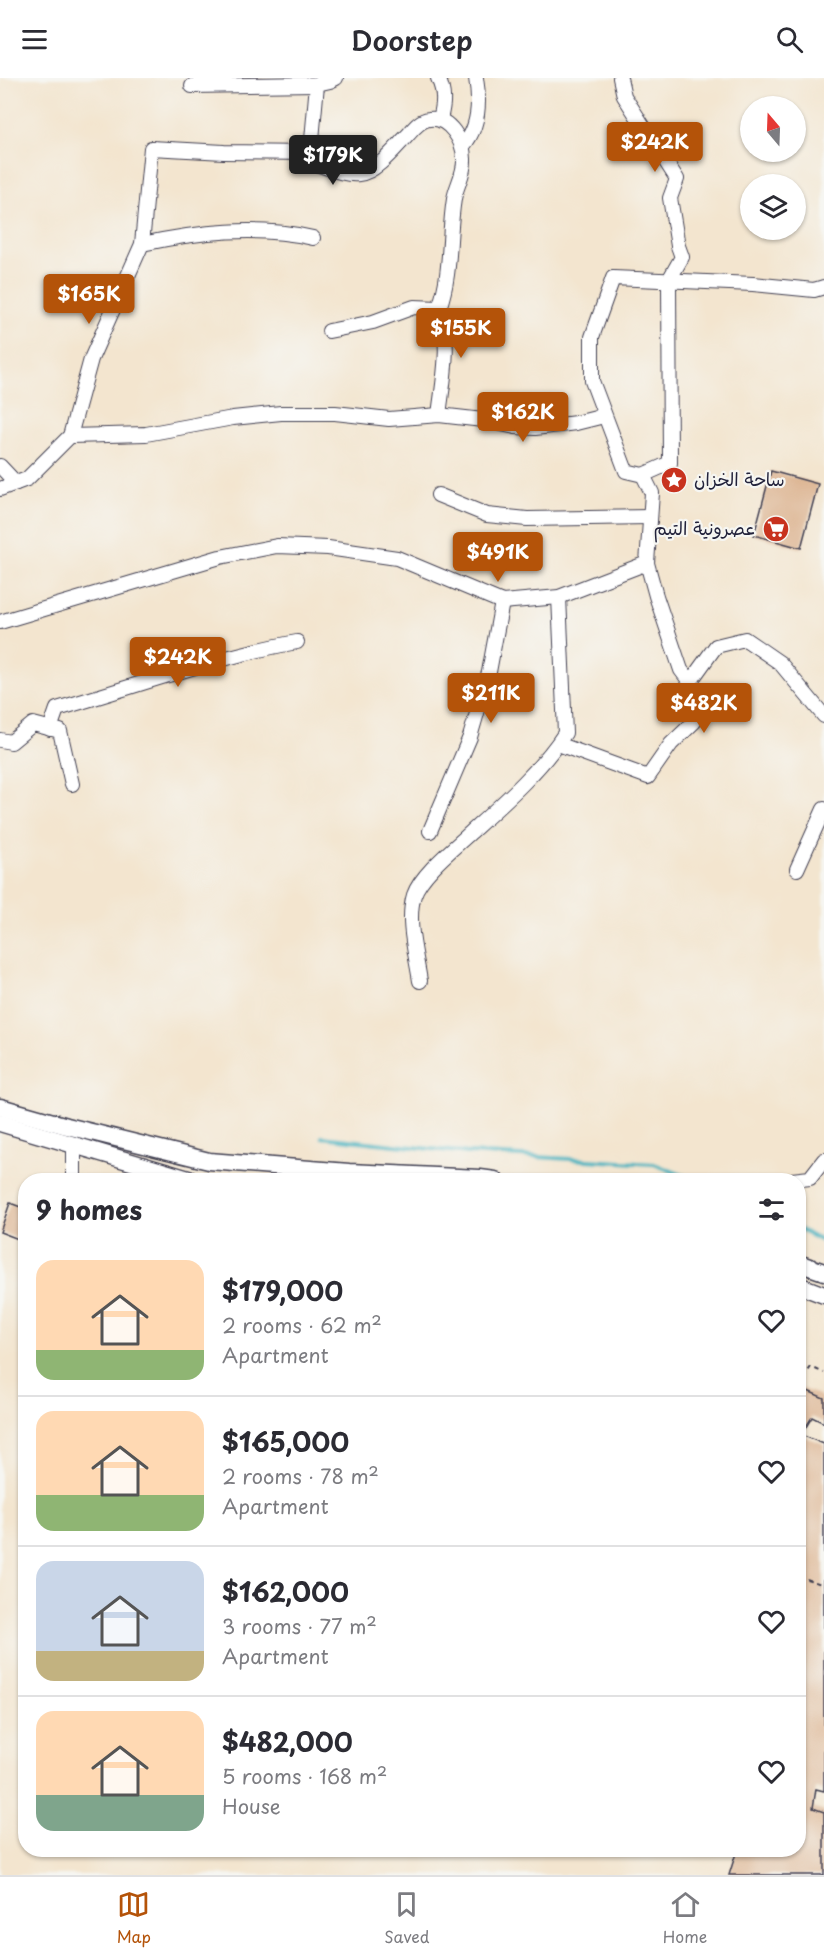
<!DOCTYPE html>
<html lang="en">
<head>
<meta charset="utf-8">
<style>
  body { margin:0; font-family:"Playpen Sans","Playpen Sans Arabic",sans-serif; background:#f2f2f3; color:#2b2b33; height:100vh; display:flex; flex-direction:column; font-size:22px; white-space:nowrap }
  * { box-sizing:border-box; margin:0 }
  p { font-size:20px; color:#7c7c81 }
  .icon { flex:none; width:33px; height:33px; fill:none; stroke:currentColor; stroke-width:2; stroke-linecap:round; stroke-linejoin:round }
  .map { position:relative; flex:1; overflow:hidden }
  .sheet { position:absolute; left:18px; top:1095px; width:788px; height:684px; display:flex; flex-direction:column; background:#fff; border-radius:24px; box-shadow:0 2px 4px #0004 }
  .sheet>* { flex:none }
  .needle { width:39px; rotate:341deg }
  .controls { position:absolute; left:740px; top:18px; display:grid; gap:12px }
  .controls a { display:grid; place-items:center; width:66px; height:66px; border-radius:50%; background:#fff; box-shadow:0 2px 4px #0004; font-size:30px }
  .price { position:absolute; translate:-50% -51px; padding:0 14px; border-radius:6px; background:#b45309; color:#fff; font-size:20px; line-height:39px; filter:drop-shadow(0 2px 3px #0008) }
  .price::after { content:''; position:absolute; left:50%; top:36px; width:18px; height:14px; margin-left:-9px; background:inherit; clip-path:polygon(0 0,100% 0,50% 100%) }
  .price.on { background:#222; color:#fff }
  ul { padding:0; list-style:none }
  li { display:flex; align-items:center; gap:18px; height:150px; padding:0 18px }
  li+li { border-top:2px solid #e1e1e2 }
  li span { display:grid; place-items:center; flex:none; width:168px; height:120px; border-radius:18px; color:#555 }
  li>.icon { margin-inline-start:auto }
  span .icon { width:72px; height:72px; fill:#fffc; stroke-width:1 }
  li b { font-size:26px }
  h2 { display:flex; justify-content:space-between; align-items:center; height:72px; padding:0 18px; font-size:26px }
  header { display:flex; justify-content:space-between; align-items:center; height:78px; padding:0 18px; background:#fff; font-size:27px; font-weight:600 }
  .tabs { display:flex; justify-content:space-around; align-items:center; height:84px; border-top:2px solid #e1e1e2; background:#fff; font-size:16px; color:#7c7c81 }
  .tabs a { display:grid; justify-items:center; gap:3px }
  .tabs .on { color:#b45309 }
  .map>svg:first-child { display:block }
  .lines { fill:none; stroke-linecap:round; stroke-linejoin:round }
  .stream { stroke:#45b3c0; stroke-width:4 }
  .building { fill:#ddb593 }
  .minor-casing { stroke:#413f51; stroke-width:16 }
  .major-casing { stroke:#413f51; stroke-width:19 }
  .path { stroke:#413f51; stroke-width:2; stroke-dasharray:4.5 4.5; stroke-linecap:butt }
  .minor { stroke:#fff; stroke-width:14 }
  .major { stroke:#fff; stroke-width:16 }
  .labels { text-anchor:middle; stroke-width:4.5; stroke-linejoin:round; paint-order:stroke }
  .poi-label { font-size:18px; fill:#22223b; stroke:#f6f6f2; text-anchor:start }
</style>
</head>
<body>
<header><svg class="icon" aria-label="menu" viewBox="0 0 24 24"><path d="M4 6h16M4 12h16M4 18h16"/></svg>Doorstep<svg class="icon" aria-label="search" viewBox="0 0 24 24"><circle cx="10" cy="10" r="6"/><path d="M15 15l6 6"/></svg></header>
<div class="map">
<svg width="824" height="1797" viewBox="0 0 824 1797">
  <rect width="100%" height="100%" fill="#f6f6f2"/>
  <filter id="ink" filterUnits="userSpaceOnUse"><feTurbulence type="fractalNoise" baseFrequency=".0167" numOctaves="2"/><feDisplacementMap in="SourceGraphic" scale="12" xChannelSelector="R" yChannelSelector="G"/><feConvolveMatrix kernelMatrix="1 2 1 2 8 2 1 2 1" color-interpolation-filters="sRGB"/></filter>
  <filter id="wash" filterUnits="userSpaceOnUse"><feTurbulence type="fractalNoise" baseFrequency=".008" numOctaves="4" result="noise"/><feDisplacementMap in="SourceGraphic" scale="24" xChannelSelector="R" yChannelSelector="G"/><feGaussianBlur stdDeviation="1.35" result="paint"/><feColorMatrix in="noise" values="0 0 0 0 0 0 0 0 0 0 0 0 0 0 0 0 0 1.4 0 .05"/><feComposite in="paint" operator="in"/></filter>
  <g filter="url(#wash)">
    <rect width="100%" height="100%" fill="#f3e5cf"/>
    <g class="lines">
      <!-- stream -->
      <g class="stream">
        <polyline points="322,1059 468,1075 654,1086 695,1102"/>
        <polyline points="798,1151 824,1164"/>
      </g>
    </g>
    <g id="blocks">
      <!-- building -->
      <g class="building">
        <polygon points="771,393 818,406 801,470 754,457"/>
        <polygon points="10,1125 26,1131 26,1164 0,1154"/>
        <polygon points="801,1310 824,1320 824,1345 812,1339 801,1357 824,1366 824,1713 816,1711 813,1730 824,1734 824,1797 729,1797 737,1772 798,1772 798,1316"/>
      </g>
    </g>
  </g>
  <g filter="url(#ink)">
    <use href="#blocks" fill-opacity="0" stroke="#413f51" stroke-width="1.5"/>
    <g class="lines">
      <defs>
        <g id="minor">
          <path d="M438,0C445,15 444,26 440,41"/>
          <polyline points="620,0 624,18 677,101 670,120 678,168 682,179 669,202 670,385 643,397"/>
          <path d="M317,6L310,84C325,88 343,98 359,96C376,95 396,69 408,57C414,50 420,42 429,41C449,38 464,64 464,81C465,95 456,108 454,121C448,157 452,195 439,230C452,263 443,303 439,337"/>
          <polyline points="192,8 317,6 330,3 336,0"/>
          <path d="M463,68C479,50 480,24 476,0"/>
          <path d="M142,166C198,154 257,147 313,160"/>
          <polyline points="329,253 373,244 414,229 439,230"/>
          <polyline points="70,358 146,356 233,340 281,335 335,335 389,341 439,337 483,342 515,349 535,350 576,345 604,338"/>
          <polyline points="0,388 16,405"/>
          <polyline points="0,411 27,401 70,358 91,281 142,166 151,70 224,74 310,75"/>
          <polyline points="438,417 487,437 527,441 650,439"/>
          <polyline points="0,544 220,479 277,468 328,470 397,480 502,524 559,519 647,485 652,415 643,397 626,393 592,303 592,259 613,200 753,206 814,212 824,209"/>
          <polyline points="690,604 716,568 745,561 780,585 824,638"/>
          <path d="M50,651L57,631C137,608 215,579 297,564"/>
          <polyline points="0,662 11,664 33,646 60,653 72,706"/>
          <polyline points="558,666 648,699 671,666 694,644 697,628 690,604 681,592 656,518 647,485"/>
          <polyline points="430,753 470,659 489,594 502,524"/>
          <polyline points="797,791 824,731"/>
          <path d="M420,903C416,876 406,844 414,817C421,796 454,770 470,755C502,726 541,692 565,655L559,519"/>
          <polyline points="74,1067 74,1102"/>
          <polyline points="792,1102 810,1100 824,1082"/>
        </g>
        <g id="major">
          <polyline points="0,1029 67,1048 209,1083 349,1094 480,1100 495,1102"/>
          <polyline points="0,1045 192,1102"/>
          <polyline points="798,1185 824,1194"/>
          <polyline points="798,1207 824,1217"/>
        </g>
      </defs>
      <!-- minor casing -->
      <use href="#minor" class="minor-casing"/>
      <!-- major casing -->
      <use href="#major" class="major-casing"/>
      <!-- path -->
      <g class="path">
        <polyline points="798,1307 811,1289 824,1295"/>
        <polyline points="798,1498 824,1507"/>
      </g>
      <!-- minor -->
      <use href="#minor" class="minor"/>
      <!-- major -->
      <use href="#major" class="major"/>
    </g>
  </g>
  <!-- icons -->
  <defs>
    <symbol id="sight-disc" viewBox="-11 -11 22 22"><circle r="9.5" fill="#c8321e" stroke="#f6f6f2"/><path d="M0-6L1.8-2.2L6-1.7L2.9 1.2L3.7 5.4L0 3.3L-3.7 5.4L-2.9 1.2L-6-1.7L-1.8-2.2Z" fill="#fff"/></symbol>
    <symbol id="supermarket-disc" viewBox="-11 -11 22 22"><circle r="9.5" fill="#c8321e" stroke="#f6f6f2"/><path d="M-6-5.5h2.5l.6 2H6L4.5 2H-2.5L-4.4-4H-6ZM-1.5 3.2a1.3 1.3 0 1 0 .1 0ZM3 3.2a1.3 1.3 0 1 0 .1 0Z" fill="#fff"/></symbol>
  </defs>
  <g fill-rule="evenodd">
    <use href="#sight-disc" x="659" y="387" width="30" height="30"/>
    <use href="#supermarket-disc" x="761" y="436" width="30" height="30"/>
  </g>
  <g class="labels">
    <!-- poi labels -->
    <g class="poi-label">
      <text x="694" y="408">ساحة الخزان</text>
      <text x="756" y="457" text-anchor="end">عصرونية التيم</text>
    </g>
  </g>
</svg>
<div class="controls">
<a><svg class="needle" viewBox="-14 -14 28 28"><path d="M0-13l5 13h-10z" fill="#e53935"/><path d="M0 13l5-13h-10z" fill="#7c7c81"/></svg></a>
<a><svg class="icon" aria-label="layers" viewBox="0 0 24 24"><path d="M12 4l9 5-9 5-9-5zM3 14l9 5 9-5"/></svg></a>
</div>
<b class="price" style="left:655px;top:95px">$242K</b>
<b class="price on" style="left:333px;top:108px">$179K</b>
<b class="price" style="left:89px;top:247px">$165K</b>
<b class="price" style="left:461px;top:281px">$155K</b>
<b class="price" style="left:523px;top:365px">$162K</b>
<b class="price" style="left:498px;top:505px">$491K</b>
<b class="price" style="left:178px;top:610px">$242K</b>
<b class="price" style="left:491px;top:646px">$211K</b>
<b class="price" style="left:704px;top:656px">$482K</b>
<section class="sheet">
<h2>9 homes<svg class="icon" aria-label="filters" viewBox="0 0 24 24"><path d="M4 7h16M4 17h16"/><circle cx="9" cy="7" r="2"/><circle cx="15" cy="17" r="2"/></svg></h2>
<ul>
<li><span style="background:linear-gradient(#ffd9b3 75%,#8fb573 0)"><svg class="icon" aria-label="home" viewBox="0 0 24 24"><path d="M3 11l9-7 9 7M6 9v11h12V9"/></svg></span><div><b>$179,000</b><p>2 rooms · 62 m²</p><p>Apartment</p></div><svg class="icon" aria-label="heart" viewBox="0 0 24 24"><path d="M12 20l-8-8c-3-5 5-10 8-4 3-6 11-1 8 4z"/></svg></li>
<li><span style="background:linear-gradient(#ffd9b3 70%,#8fb573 0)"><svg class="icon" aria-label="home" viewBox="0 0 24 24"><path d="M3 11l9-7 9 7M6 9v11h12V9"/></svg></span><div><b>$165,000</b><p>2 rooms · 78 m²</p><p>Apartment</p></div><svg class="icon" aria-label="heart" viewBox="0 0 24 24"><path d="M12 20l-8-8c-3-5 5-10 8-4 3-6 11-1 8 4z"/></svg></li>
<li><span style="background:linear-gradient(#c9d6e8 75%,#c2b280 0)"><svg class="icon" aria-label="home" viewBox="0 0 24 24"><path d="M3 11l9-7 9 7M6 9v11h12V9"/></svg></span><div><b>$162,000</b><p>3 rooms · 77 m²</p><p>Apartment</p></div><svg class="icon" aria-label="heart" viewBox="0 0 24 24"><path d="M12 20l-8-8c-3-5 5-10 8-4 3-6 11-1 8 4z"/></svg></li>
<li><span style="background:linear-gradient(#ffd9b3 70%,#7fa58c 0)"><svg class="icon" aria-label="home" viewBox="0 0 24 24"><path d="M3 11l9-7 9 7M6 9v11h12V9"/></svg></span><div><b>$482,000</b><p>5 rooms · 168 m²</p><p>House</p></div><svg class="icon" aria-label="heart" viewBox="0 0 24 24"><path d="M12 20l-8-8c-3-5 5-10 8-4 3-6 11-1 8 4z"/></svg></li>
</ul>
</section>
</div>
<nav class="tabs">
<a class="on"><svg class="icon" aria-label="map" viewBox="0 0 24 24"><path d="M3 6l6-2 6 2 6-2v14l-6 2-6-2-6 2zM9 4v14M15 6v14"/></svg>Map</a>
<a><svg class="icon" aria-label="saved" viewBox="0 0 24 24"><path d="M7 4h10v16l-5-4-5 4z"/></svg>Saved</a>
<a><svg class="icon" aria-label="home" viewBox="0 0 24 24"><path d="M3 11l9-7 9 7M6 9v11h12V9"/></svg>Home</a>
</nav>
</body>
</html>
